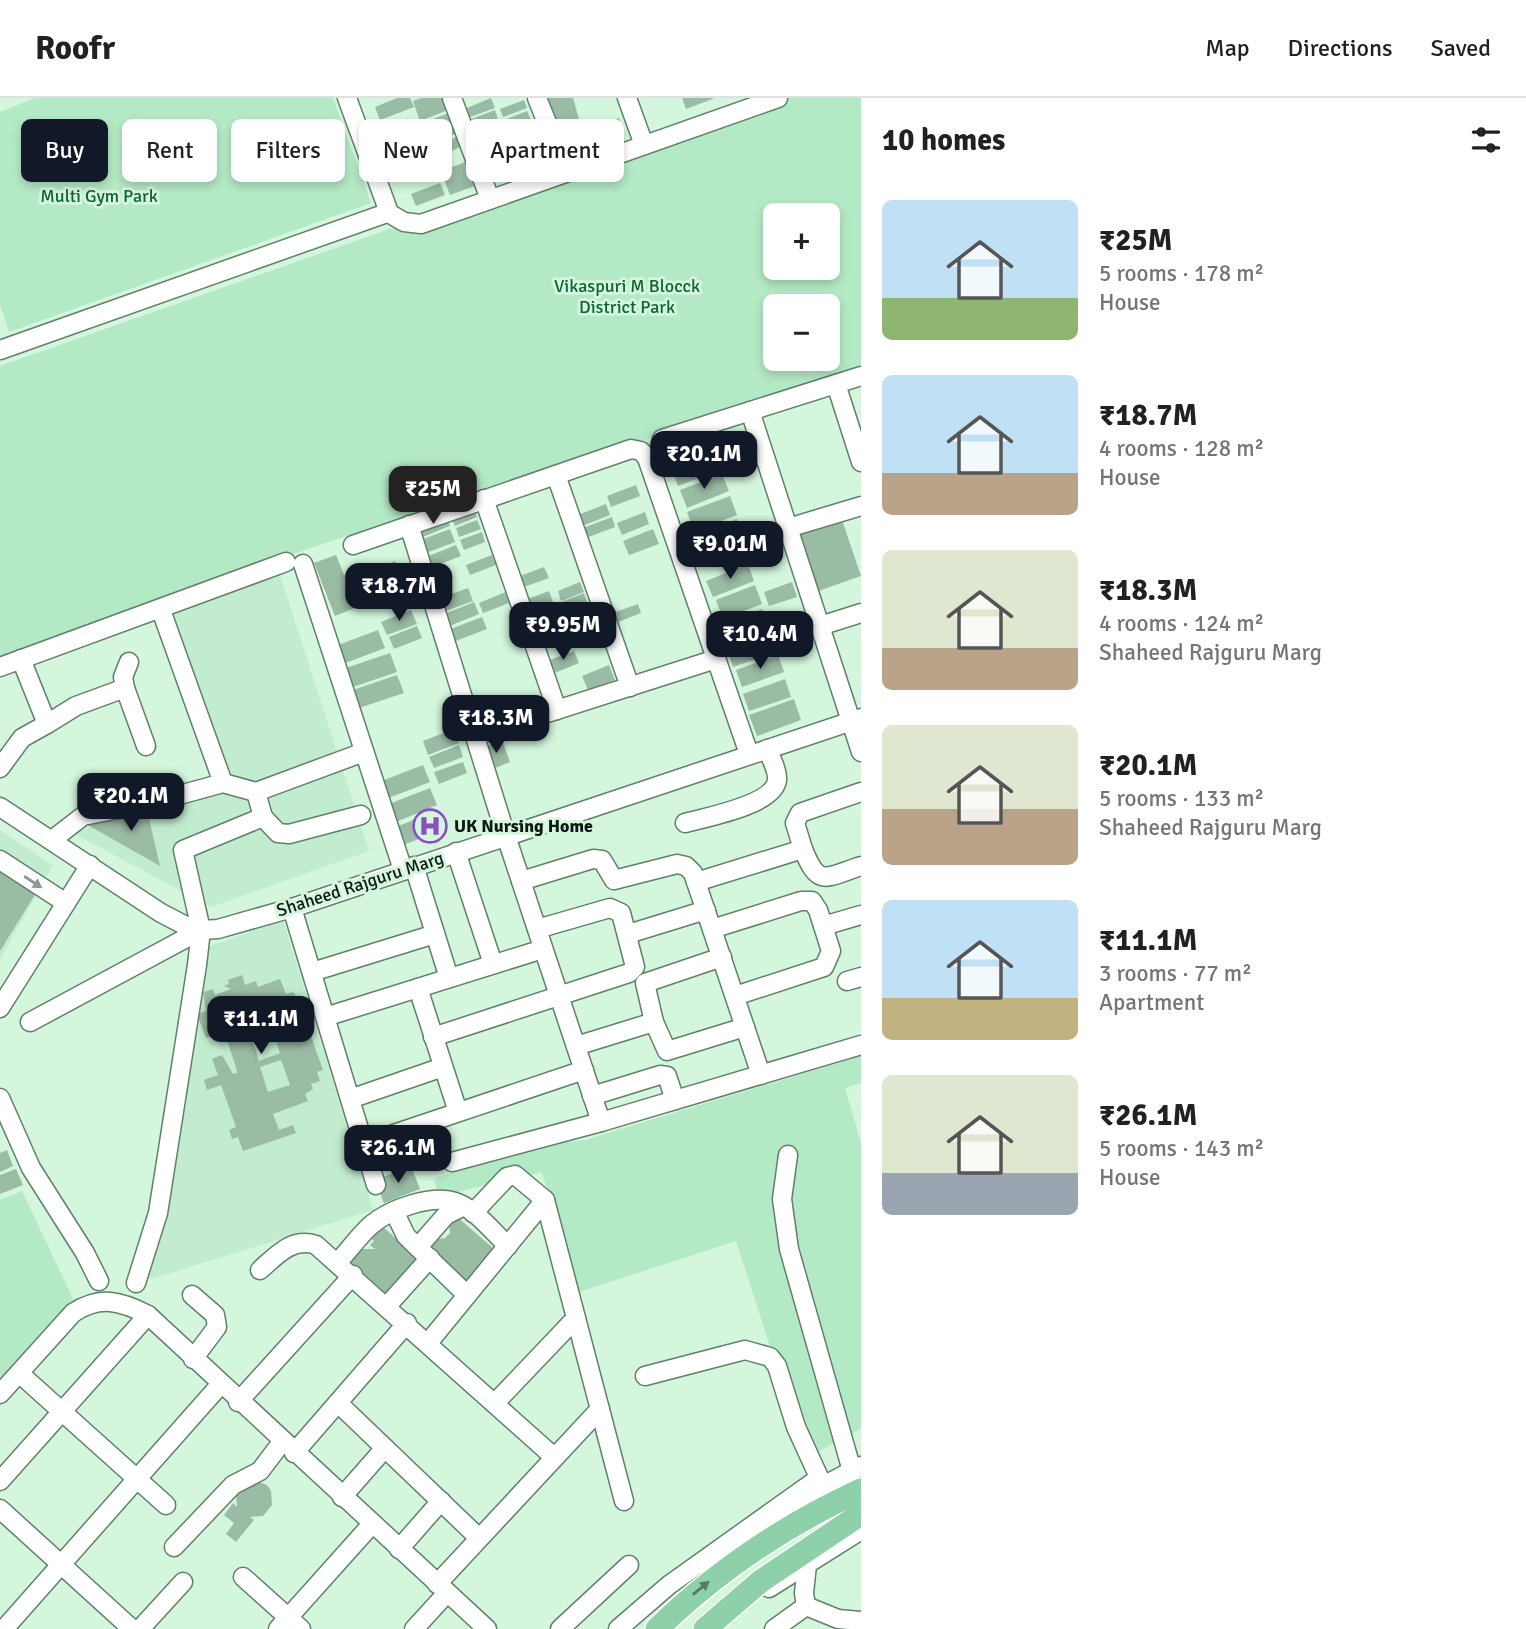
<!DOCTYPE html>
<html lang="en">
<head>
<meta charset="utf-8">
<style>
  body { margin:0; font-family:Signika,sans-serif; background:#f2f2f2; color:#202124; height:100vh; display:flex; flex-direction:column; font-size:26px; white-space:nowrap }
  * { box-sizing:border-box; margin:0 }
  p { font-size:23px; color:#757577 }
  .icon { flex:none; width:38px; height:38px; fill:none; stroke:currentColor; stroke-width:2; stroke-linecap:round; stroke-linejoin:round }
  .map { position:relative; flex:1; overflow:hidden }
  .side { display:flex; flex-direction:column; background:#fff; width:665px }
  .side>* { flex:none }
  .hud { position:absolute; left:21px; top:21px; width:665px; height:63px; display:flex; gap:14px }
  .buttons { position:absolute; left:763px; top:105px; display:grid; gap:14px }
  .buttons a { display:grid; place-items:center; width:77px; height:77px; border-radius:10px; background:#fff; box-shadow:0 4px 10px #0003; font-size:35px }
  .price { position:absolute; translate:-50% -60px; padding:0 16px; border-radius:14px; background:#111827; color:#fff; font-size:23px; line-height:46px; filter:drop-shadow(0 2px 4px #0008) }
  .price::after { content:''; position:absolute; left:50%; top:42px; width:21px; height:16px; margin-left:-10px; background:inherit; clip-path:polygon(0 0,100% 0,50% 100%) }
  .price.on { background:#222; color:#fff }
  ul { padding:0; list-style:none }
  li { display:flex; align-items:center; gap:21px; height:175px; padding:0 21px }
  li span { display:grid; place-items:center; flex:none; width:196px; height:140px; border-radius:10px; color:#555 }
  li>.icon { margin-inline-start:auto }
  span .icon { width:84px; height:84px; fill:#fffc; stroke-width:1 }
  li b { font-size:30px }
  h2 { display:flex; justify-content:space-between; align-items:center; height:84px; padding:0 21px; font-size:30px }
  .tag { padding:0 24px; border-radius:10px; background:#fff; box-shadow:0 4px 10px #0003; font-size:24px; line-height:63px }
  .tag.on { background:#111827; color:#fff }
  header { display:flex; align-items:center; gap:42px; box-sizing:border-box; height:98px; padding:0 35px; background:#fff; border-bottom:2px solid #e0e0e0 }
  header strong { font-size:33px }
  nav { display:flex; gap:38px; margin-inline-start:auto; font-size:24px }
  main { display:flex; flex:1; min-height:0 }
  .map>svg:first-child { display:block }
  .built { fill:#c2eccf }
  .green { fill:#b4e9c5; fill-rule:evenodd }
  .building { fill:#9abba4; fill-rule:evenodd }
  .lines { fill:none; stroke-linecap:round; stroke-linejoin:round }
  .minor-casing { stroke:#60806a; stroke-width:21 }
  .major-casing { stroke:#fff; stroke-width:26 }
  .minor { stroke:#fff; stroke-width:18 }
  .major { stroke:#8dd0aa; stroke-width:23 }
  .oneway { fill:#929793 }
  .oneway2 { fill:#537d65 }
  .labels { text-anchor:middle; stroke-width:6; stroke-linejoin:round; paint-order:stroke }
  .park-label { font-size:18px; fill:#0e6238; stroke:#d3f6dd }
  .poi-label { font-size:18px; font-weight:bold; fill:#0c1810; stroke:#d3f6dd; text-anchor:start }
  .street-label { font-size:18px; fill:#0c1810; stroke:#d3f6dd }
</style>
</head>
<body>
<header>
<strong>Roofr</strong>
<nav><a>Map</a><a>Directions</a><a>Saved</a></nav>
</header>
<main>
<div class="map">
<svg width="861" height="1531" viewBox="0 0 861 1531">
  <rect width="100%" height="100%" fill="#d3f6dd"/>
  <!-- built -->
  <g class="built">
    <polygon points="275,461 369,753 211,809 73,735 221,685 156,501"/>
    <polygon points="0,732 53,767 0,862"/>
    <polygon points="283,822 373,1112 145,1183 189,856"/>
  </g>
  <!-- green -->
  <g class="green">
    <polygon points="35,0 333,0 371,105 9,234 0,207 0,14"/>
    <path d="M762,0H861V273C573,365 283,453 0,561V268ZM775,117H828V170H775ZM775,208H828V261H775Z"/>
    <polygon points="861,958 861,985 845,990 861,1045 861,1331 806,1360 736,1143 576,1195 542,1074 439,1098 434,1081 514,1051 585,1042"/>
    <polygon points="22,1093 73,1201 0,1282 0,1102"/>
  </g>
  <!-- building -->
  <g class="building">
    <polygon points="397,0 410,0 414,9 380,22 375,9"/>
    <polygon points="421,0 443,0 448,12 420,23 413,3"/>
    <polygon points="491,0 495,10 470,19 467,10"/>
    <polygon points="545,0 573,0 579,21 552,31"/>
    <polygon points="682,0 715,0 686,11"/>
    <polygon points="524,2 527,10 503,19 500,11"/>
    <polygon points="495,12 498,22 473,32 469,22"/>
    <polygon points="527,13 532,24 508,33 504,22"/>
    <polygon points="449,15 457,35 430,46 422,25"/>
    <polygon points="619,20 624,36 594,47 588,32"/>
    <polygon points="578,22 582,33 556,43 552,32"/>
    <polygon points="418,25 429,53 399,65 389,36"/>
    <polygon points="533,27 537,37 513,46 509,36"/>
    <polygon points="585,34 589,44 561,55 557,44"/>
    <polygon points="459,38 463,48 434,60 430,50"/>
    <polygon points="515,60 519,72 495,82 490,69"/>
    <polygon points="466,64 475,88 450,97 441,73"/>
    <polygon points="440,85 445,97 416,108 411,96"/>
    <polygon points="706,330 714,350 672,366 664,346"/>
    <polygon points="713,356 720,372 678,388 672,371"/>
    <polygon points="722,376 729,393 687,410 680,392"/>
    <polygon points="636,387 640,398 611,409 607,398"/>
    <polygon points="730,398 737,417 694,433 687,414"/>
    <polygon points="606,406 610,417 582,428 578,417"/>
    <polygon points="473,408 477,419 455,428 450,417"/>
    <polygon points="645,414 649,426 622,437 617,425"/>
    <polygon points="446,417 450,428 420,440 416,429"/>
    <polygon points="612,419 615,429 586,440 583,430"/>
    <polygon points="737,421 744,439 700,456 693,438"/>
    <polygon points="477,422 481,431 459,439 456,430"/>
    <polygon points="842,422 861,478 818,493 799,437"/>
    <polygon points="450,431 455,444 426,455 421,442"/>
    <polygon points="653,431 659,446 629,457 623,443"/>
    <polygon points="482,434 485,444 464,452 460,442"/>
    <polygon points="456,447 461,458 430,470 426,459"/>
    <polygon points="336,457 344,477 356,472 369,504 335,518 314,465"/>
    <polygon points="492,457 496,467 470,477 466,467"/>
    <polygon points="395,463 405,490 373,502 363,476"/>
    <polygon points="748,466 754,483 713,499 706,483"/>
    <polygon points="544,469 549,480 524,489 520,478"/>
    <polygon points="580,484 584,494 561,503 558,493"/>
    <polygon points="792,484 797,499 769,508 764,494"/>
    <polygon points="755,487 762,506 723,521 716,502"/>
    <polygon points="468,490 473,503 440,515 435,502"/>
    <polygon points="508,493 512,504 483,515 479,505"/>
    <polygon points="549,493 553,504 530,513 525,502"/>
    <polygon points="584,495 587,504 565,513 562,504"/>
    <polygon points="474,504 479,516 447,529 442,517"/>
    <polygon points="554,505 558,515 534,525 530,515"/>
    <polygon points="588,506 591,514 570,522 566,514"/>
    <polygon points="638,506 641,515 613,526 610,516"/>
    <polygon points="762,511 769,531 724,547 717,527"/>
    <polygon points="411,512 417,526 387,537 381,524"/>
    <polygon points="560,516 564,527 537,537 533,527"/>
    <polygon points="482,519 487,531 453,544 448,532"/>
    <polygon points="417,528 422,540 394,551 389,539"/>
    <polygon points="378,532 385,550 340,567 333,549"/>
    <polygon points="770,536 776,554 733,569 727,552"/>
    <polygon points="574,553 579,565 552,576 547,563"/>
    <polygon points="390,555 397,574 350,590 343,571"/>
    <polygon points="778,557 784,574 742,589 736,572"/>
    <polygon points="609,567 615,582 588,592 582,578"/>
    <polygon points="397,577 404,595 359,610 353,592"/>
    <polygon points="785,581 791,599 749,613 743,596"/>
    <polygon points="794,601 801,622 757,638 749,617"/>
    <polygon points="454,631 459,645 428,657 423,643"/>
    <polygon points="502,642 510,664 490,672 481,650"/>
    <polygon points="459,647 463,659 434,670 429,659"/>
    <polygon points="463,664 467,675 439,686 434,674"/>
    <polygon points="423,667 430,684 386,701 379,684"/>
    <polygon points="430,690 437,707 396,724 389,706"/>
    <polygon points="147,712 160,768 86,726"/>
    <polygon points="438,712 445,731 403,747 396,729"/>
    <polygon points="0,771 36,795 0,853"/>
    <path d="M242,877L245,887L256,883L258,889L280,881L286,896L293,894L297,899L323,972L317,974L320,983L311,986L313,991L305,996L308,1003L273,1016L279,1032L293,1027L296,1035L243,1053L238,1039L232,1041L229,1032L236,1029L221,987L207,992L204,982L218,977L212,961L222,957L233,976L237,975L235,966L224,934L206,940L197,916L206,913L203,894L213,891L215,897L231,891L224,888L229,886L228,882ZM257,900L263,916L231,926L226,910ZM272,930L280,955L259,963L251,938ZM281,962L290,987L268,994L260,969Z"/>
    <polygon points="7,1052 13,1068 0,1074 0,1055"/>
    <polygon points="411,1068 420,1091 384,1105 375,1082"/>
    <polygon points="16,1071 23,1087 0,1096 0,1077"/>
    <polygon points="455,1117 494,1151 464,1185 425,1152 438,1141 445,1140 450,1135 449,1124"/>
    <polygon points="382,1128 422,1164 390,1199 350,1163 362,1151 375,1151 370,1147 374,1143 371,1140"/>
    <polygon points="253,1382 267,1387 271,1393 272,1407 263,1418 250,1419 254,1422 236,1444 226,1436 234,1425 224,1417 233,1405 237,1409 236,1395"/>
  </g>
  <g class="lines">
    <defs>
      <g id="minor">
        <polyline points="452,0 490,101"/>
        <polyline points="537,0 567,74"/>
        <polyline points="627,0 644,47"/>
        <polyline points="387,114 404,124 421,126 778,0"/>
        <polyline points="0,252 384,116 387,109 347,0"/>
        <polyline points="836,286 861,364"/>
        <polyline points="750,313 861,654"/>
        <polyline points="662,341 861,278"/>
        <polyline points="556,377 630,589"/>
        <polyline points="484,401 557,612"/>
        <polyline points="409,427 506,738 601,1024"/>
        <polyline points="788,430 861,408"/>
        <polyline points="353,447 631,351 641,353 647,360 749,656"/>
        <polyline points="303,466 403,772"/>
        <polyline points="161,512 223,685"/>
        <polyline points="820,528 861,515"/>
        <polyline points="0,569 286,464"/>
        <polyline points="125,590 123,579 129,564"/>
        <polyline points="47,626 76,608 125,590 146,648"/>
        <polyline points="475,638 716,561"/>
        <polyline points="0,670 22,640 47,626 21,561"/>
        <polyline points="0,709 161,815 186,828 201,832 218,831 292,810 861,620"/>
        <polyline points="263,719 278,735 289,736 361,717"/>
        <path d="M685,725C707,719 774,707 777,682C778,673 771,660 767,651"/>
        <polyline points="52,742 83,718 154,704 223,685 256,694 364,654"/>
        <path d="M803,751C819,791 826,779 861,768"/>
        <polyline points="456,754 493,866"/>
        <polyline points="0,762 66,805"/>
        <polyline points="414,768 449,880"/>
        <polyline points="521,783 593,761 602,762 614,782 677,766 686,768 693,775 761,977"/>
        <polyline points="696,784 803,751 795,725 800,715 861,694"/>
        <polyline points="292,810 376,1087"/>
        <polyline points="823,828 861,817"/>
        <polyline points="712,831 801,803 812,803 818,812 831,853 824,869 735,898"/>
        <polyline points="628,836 706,812"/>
        <polyline points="722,859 645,885 654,924 667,953 745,929"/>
        <polyline points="312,874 435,836"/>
        <polyline points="847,883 861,879"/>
        <polyline points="418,890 458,1014"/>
        <polyline points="0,910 90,767"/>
        <polyline points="325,919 543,851"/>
        <polyline points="30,924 201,832"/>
        <polyline points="433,939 629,875 635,869 621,815 610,810 537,831"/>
        <polyline points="576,948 654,924"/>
        <polyline points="592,998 660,977 667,978 675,1002"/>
        <polyline points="0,1000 31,1070 85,1155 99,1183"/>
        <polyline points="350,1001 443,969"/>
        <polyline points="364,1046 584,972"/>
        <polyline points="788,1057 782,1101 789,1151 852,1373"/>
        <polyline points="452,1064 601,1024 861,947"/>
        <polyline points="394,1113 406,1138 467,1197"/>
        <polyline points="473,1115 507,1079 515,1077 545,1102 624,1403"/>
        <polyline points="418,1149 446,1117 464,1108"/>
        <path d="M338,1164C349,1152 359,1138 371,1127C390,1111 433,1095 458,1105C477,1113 493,1134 508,1148"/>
        <path d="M260,1172C277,1157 292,1139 316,1147L554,1359"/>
        <polyline points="136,1185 158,1115 197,867 201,832 183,752 263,719 256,694"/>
        <polyline points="192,1197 215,1217 217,1229 193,1261"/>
        <polyline points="387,1208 430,1160"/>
        <polyline points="428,1245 545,1102"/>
        <polyline points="19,1275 166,1407"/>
        <polyline points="645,1278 745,1252 770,1259 777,1268 796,1329 823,1388"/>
        <path d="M0,1296L73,1215C100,1197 121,1203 148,1217L487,1531"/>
        <polyline points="238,1304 353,1177"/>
        <polyline points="338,1305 479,1440"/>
        <polyline points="495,1305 576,1220"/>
        <polyline points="294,1355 407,1225"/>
        <polyline points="0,1383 148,1217"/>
        <polyline points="342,1399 385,1350"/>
        <polyline points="0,1411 132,1531"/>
        <polyline points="766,1437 823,1388 861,1368"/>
        <polyline points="174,1449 233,1387 260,1373 282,1344"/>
        <polyline points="399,1451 441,1403"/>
        <polyline points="807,1467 804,1495 806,1508 838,1521 861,1523"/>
        <polyline points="243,1479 301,1531"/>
        <polyline points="437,1486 600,1311"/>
        <polyline points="769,1490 861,1432"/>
        <polyline points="4,1531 220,1287"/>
        <polyline points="140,1531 183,1484"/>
        <polyline points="278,1531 372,1426"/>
        <polyline points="414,1531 447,1495"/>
        <polyline points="560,1531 629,1467"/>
        <polyline points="618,1531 669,1487 819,1380"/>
        <polyline points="774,1531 806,1508"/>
      </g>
      <g id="major">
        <path d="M657,1531C717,1473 785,1427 861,1392"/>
        <polyline points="705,1531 761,1483 861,1416"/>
      </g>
    </defs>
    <!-- minor casing -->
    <use href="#minor" class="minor-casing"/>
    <!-- major casing -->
    <use href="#major" class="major-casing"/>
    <!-- minor -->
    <use href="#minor" class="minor"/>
    <!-- major -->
    <use href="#major" class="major"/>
  </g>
  <!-- one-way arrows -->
  <defs><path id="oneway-solid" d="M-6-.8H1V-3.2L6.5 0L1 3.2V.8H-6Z" transform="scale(1.75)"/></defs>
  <use class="oneway" href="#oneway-solid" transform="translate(33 784) rotate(33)"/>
  <use class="oneway2" href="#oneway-solid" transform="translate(701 1490) rotate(-39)"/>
  <!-- icons -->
  <defs>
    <symbol id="hospital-ring" viewBox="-11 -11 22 22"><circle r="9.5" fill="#d3f6dd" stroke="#8b4ec4" stroke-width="1.5"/><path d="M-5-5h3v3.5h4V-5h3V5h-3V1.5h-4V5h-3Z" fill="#8b4ec4"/></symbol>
  </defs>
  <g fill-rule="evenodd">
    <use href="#hospital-ring" x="411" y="709" width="38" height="38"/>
  </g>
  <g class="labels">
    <!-- park labels -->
    <g class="park-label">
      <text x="99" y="104">Multi Gym Park</text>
      <text x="627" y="194">Vikaspuri M Blocck<tspan x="627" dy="21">District Park</tspan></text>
    </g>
    <!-- poi labels -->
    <g class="poi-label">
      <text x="454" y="734">UK Nursing Home</text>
    </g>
    <!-- street labels -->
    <g class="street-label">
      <text transform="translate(360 786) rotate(-18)" y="6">Shaheed Rajguru Marg</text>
    </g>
  </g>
</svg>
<div class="buttons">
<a>+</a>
<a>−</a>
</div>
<b class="price" style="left:704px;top:393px">₹20.1M</b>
<b class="price on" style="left:433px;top:428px">₹25M</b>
<b class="price" style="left:730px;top:483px">₹9.01M</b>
<b class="price" style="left:399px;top:525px">₹18.7M</b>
<b class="price" style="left:563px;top:564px">₹9.95M</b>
<b class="price" style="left:760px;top:573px">₹10.4M</b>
<b class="price" style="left:496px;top:657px">₹18.3M</b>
<b class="price" style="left:131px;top:735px">₹20.1M</b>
<b class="price" style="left:261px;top:958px">₹11.1M</b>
<b class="price" style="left:398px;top:1087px">₹26.1M</b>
<div class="hud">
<a class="tag on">Buy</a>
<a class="tag">Rent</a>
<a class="tag">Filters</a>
<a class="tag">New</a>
<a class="tag">Apartment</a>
</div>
</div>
<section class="side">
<h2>10 homes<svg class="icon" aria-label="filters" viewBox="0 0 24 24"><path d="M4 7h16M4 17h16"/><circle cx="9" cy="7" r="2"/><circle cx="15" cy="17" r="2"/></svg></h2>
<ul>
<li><span style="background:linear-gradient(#bfe0f5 70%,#8fb573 0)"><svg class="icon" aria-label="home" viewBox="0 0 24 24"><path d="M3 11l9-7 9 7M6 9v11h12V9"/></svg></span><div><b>₹25M</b><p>5 rooms · 178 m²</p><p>House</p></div></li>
<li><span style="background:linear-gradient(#bfe0f5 70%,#b9a48a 0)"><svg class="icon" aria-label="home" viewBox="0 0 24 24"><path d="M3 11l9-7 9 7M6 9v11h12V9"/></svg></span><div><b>₹18.7M</b><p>4 rooms · 128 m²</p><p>House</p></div></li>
<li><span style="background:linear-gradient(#dfe7d0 70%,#b9a48a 0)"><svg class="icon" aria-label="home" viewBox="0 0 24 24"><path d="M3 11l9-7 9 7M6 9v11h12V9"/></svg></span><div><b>₹18.3M</b><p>4 rooms · 124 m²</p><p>Shaheed Rajguru Marg</p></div></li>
<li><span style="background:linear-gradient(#dfe7d0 60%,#b9a48a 0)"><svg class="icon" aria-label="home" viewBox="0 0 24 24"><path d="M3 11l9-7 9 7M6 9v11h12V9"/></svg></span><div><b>₹20.1M</b><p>5 rooms · 133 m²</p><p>Shaheed Rajguru Marg</p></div></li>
<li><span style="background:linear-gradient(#bfe0f5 70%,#c2b280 0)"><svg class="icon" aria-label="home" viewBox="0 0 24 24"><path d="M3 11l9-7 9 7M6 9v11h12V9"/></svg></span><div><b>₹11.1M</b><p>3 rooms · 77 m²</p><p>Apartment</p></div></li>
<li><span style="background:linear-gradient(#dfe7d0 70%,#9aa5b1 0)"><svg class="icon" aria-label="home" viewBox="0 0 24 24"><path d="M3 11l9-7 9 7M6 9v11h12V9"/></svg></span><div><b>₹26.1M</b><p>5 rooms · 143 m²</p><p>House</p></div></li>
</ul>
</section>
</main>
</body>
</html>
